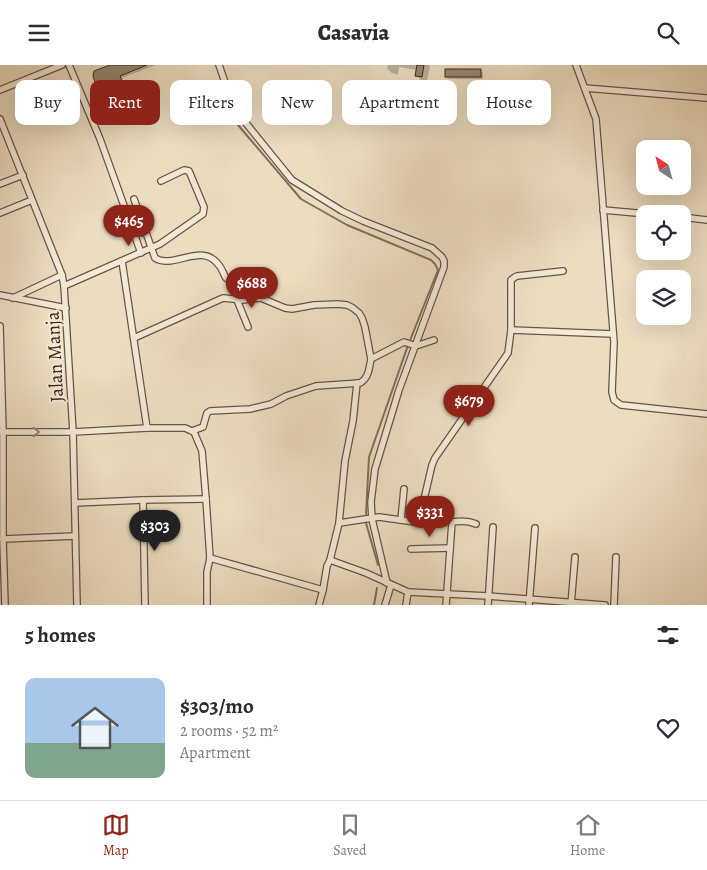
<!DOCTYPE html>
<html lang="en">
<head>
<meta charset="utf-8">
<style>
  body { margin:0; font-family:Alegreya,serif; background:#f7f7f7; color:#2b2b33; height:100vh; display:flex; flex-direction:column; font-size:19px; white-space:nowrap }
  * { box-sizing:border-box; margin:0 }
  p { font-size:16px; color:#7c7c81 }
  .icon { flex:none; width:28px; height:28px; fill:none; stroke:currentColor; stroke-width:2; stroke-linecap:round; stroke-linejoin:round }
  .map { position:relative; height:540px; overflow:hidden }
  .sheet { display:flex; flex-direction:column; background:#fff; flex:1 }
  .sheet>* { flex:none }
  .guide { position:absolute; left:15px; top:15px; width:678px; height:45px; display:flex; gap:10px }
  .needle { width:32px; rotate:324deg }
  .buttons { position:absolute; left:636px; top:75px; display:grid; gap:10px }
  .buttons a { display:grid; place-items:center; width:55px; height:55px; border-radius:10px; background:#fff; box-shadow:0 5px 20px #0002; font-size:25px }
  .price { position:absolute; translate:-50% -42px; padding:0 11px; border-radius:18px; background:#8f2418; color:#fff; font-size:16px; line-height:32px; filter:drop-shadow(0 1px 2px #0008) }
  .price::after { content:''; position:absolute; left:50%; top:30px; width:15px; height:11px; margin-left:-8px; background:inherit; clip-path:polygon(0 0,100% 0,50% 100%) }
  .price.active { background:#222; color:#fff }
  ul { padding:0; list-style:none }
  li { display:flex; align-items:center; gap:15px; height:125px; padding:0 25px }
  li span { display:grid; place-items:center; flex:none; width:140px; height:100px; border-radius:10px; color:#555 }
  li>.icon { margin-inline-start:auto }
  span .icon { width:60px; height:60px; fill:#fffc; stroke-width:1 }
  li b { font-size:21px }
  h2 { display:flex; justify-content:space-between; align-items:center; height:60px; padding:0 25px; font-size:21px }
  .tag { padding:0 18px; border-radius:10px; background:#fff; box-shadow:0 5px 20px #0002; font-size:18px; line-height:45px }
  .tag.active { background:#8f2418; color:#fff }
  header { display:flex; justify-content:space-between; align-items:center; height:65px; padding:0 25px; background:#fff; font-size:22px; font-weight:800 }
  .tabs { display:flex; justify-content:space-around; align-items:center; height:70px; border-top:1px solid #e1e1e2; background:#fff; font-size:14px; color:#7c7c81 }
  .tabs a { display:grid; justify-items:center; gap:2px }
  .tabs .active { color:#8f2418 }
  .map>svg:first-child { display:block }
  .shadow { fill:#0003 }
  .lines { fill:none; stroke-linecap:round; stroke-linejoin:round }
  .stream { stroke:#816f5d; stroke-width:2 }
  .building { fill:#978671; stroke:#3b281b }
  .minor-casing { stroke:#675544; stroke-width:8 }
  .minor { stroke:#f3e9d7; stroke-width:5.5 }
  .oneway { stroke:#978879 }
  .labels { text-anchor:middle; stroke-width:4; stroke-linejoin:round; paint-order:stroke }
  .street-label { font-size:19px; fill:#3b281b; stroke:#f3e9d7 }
</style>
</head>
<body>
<header><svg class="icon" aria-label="menu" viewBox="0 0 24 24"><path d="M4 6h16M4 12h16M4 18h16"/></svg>Casavia<svg class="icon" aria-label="search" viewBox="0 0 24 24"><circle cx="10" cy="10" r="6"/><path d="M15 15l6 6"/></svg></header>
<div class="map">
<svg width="707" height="540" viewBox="0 0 707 540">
  <rect width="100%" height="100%" fill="#ecddc1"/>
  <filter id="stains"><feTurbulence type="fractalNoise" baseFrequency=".004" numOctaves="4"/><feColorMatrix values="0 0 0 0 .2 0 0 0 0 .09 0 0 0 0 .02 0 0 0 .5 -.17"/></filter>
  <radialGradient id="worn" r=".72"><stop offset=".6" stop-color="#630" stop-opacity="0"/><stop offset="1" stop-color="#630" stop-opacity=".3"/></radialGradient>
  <!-- shadow -->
  <g class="shadow">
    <polygon points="113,0 156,0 122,13 138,54 125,59 117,54 103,20 100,22 97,19"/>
    <polygon points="388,0 429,0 430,1 427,16 421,15 416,10 417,5 399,2 398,10 392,8 387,4"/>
    <polygon points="481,5 483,8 483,14 448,14 446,12"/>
  </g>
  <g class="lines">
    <!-- stream -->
    <g class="stream">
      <polyline points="228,33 238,60 301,134 347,160 431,195 435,199 438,205 407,283 369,392 366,449"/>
      <polyline points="366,458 378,500"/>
      <polyline points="374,540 377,523"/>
    </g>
  </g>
  <!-- building -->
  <g class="building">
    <polygon points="110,0 147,0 120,11 136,51 122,57 116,55 101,18 96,20 93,11 94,6"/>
    <polygon points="417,0 424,0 422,12 415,11"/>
    <rect x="445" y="4" width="36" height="8"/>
  </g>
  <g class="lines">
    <defs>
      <g id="minor">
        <polyline points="69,0 100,74 141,188"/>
        <polyline points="219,0 229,29 241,52 292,115 342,146 363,156 432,183 442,192 444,196 444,202 399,325 375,404 371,437 372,454 387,518"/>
        <polyline points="576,0 596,54 614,277 612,327 614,335 621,340 707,349"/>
        <polyline points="585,23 706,33"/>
        <polyline points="0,25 62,0"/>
        <polyline points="0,54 62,210 64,221 73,367 77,540"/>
        <polyline points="0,119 23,110"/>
        <path d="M134,134L155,193C173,205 201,177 218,199C222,203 223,208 226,213"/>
        <polyline points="603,145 648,149"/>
        <polyline points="0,148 32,135"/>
        <polyline points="682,152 707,155"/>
        <polyline points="122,196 147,363"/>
        <polyline points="64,221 160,179 203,149 204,142 189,106 184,105 161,116"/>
        <polyline points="0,230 66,243"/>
        <polyline points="13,233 62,210"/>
        <polyline points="237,235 248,262"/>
        <polyline points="0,261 3,367 3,474 5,540"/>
        <polyline points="511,265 613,269"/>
        <polyline points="134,273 223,233 243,235 261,233 285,243 292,244 314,240 338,239 347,240 353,243 359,248 362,253 365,262 371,294"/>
        <path d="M192,366L203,362L207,348L210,346L250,344L271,339L286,331L316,321L360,318C369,313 369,303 371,294L404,277L416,281L434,275"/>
        <polyline points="0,367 73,367 147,363 185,363 194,367 202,386 206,434 210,493 207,507 207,540"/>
        <polyline points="143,435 145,540"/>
        <polyline points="75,438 143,435 206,434"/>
        <polyline points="401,455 404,424"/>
        <polyline points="339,458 379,452 415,457 419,456 432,400 435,393 508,288 511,265 511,215 515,212 517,211 563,206"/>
        <polyline points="3,474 75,471"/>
        <polyline points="411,484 450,483"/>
        <polyline points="210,493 323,525 327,501 330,495 366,508 408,527 488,531 605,540"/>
        <polyline points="330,495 339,458 345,396 353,356 357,318"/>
        <polyline points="319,540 323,525"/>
        <polyline points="385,540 391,520"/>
        <polyline points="406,540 408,527"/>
        <path d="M446,540L452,457C459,456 469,456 476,459"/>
        <polyline points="488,540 493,462"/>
        <polyline points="529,540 535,463"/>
        <polyline points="571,540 575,492"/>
        <polyline points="614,540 616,492"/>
      </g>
    </defs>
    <!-- minor casing -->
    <use href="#minor" class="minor-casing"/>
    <!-- minor -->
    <use href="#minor" class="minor"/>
  </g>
  <!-- one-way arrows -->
  <defs><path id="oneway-chevron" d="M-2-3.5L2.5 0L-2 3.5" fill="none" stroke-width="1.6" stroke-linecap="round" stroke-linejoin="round" transform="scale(1.25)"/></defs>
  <use class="oneway" href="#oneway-chevron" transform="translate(36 367)"/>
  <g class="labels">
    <!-- street labels -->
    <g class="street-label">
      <text transform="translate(54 292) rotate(-93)" y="7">Jalan Manja</text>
    </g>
  </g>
  <rect width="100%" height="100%" filter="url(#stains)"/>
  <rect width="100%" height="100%" fill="url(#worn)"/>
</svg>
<div class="buttons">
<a><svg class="needle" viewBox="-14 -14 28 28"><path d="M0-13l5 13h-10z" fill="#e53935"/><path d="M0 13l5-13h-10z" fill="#7c7c81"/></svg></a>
<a><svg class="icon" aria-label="locate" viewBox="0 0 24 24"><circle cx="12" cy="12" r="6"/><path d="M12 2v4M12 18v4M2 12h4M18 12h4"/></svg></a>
<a><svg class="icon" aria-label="layers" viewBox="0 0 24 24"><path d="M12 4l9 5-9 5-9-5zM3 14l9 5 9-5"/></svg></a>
</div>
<b class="price" style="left:129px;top:182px">$465</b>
<b class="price" style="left:252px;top:244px">$688</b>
<b class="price" style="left:469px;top:362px">$679</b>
<b class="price" style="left:430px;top:473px">$331</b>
<b class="price active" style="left:155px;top:487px">$303</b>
<div class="guide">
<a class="tag">Buy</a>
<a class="tag active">Rent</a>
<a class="tag">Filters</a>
<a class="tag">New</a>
<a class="tag">Apartment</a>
<a class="tag">House</a>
</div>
</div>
<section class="sheet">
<h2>5 homes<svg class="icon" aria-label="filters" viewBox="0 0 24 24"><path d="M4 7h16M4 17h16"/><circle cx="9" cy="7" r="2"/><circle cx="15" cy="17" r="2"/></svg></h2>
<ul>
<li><span style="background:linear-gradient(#a9c7e8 65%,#7fa58c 0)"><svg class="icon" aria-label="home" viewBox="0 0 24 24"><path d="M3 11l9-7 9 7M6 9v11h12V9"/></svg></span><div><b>$303/mo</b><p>2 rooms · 52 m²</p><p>Apartment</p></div><svg class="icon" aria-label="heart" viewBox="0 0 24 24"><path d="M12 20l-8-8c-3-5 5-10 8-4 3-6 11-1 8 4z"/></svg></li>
</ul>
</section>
<nav class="tabs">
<a class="active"><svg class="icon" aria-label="map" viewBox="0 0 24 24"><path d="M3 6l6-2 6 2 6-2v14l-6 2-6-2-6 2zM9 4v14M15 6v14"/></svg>Map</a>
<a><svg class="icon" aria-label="saved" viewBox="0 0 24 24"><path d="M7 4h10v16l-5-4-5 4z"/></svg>Saved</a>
<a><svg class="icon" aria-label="home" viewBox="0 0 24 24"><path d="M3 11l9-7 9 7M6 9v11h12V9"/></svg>Home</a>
</nav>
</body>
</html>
